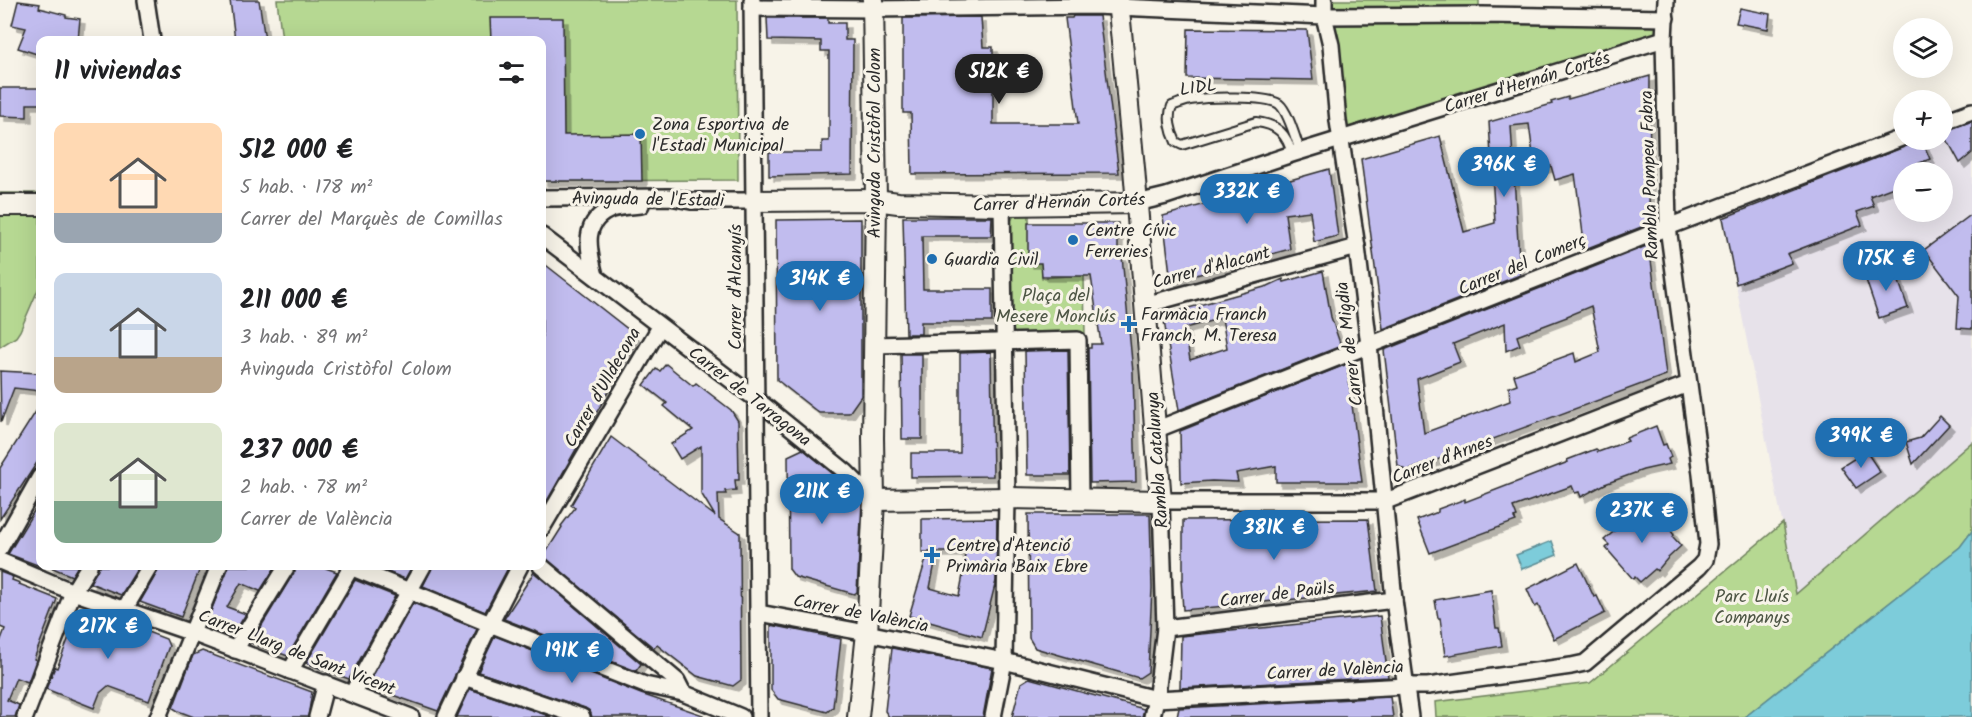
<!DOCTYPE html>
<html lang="es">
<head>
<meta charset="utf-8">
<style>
  body { margin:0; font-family:Kalam,sans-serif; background:#f2f2f2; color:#202124; height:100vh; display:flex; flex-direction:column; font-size:22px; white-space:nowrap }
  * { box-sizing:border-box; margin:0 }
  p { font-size:20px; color:#757577 }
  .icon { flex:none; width:33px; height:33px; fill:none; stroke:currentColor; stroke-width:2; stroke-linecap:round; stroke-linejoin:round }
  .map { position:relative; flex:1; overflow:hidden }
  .drawer { position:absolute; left:36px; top:36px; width:510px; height:534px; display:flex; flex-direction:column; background:#fff; border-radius:12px; box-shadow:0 6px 24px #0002 }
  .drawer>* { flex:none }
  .fabs { position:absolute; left:1893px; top:18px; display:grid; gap:12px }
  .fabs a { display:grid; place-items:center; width:60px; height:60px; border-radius:50%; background:#fff; box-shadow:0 6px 24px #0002; font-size:30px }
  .price { position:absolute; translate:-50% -51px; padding:0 14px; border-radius:21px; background:#1f6fb2; color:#fff; font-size:20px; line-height:39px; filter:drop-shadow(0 2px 3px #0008) }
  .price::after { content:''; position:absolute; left:50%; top:36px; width:18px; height:14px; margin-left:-9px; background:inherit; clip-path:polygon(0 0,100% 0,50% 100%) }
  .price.on { background:#222; color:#fff }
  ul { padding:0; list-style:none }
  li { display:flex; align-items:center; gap:18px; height:150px; padding:0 18px }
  li span { display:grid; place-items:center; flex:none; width:168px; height:120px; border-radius:12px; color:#555 }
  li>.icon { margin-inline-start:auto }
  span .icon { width:72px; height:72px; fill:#fffc; stroke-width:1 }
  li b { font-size:26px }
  h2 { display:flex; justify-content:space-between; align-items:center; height:72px; padding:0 18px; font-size:26px }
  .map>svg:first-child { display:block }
  .built { fill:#e7e2ea; fill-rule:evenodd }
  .green { fill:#b6d892; stroke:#70825e; stroke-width:1.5 }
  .water { fill:#7dccda; stroke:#5c8c94; stroke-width:1.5 }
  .building { fill:#c1bcee; stroke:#2b2b2b; stroke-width:1.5; fill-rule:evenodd; filter:url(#shadow) }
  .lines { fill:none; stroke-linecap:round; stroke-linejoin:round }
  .service-casing { stroke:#2b2b2b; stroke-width:12 }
  .minor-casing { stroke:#2b2b2b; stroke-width:20 }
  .tertiary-casing { stroke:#2b2b2b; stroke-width:24 }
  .service { stroke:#f7f3e8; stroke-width:8 }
  .minor { stroke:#f7f3e8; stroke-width:15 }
  .tertiary { stroke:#f7f3e8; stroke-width:20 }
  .poi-dot { fill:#1f6fb2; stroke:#f7f3e8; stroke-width:2 }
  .labels { text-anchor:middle; stroke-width:6; stroke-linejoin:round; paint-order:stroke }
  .street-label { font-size:18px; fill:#2b2b2b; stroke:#f7f3e8 }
  .poi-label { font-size:18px; fill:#2b2b2b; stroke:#f7f3e8; text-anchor:start }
  .park-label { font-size:18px; fill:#4e5645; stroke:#f7f3e8 }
</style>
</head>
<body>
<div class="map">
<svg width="1972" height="717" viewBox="0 0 1972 717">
  <defs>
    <filter id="shadow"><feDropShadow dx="5" dy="5" stdDeviation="0" flood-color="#0004"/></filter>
  </defs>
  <rect width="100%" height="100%" fill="#f7f3e8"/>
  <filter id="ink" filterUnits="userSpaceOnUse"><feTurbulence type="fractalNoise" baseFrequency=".0167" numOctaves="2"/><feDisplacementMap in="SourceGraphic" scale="12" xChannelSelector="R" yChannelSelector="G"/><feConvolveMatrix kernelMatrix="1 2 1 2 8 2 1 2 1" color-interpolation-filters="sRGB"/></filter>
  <g filter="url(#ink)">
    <!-- built -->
    <path class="built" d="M1972,121V442L1796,594L1723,218L1922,140H1942L1943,132ZM1904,172H1942V212H1904Z"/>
    <!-- green -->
    <g class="green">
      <polygon points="277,0 737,0 738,180 542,181 542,40 282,40"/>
      <polygon points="1324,0 1479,0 1479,8 1666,18 1664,39 1341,140"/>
      <polygon points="0,193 40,193 40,285 20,331 16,337 0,347"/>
      <polygon points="1029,211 1029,257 1042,258 1042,278 1084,275 1085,335 1009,334 1007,228 1015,214"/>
      <polygon points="1972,442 1972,531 1960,547 1745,717 1436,717 1435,702 1590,683 1783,523 1796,594"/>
    </g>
    <!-- water -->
    <g class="water">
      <polygon points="1972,531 1972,717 1745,717 1960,547"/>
      <polygon points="1552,541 1557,555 1522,569 1516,555"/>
    </g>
    <!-- building -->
    <g class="building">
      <polygon points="230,0 259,0 265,40 235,40"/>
      <polygon points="18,1 40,4 39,8 66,15 66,17 80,19 78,40 40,40 40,55 18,48 26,28 12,25"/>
      <polygon points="1740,8 1770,14 1768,29 1736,23"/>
      <polygon points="1073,16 1099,16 1119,173 912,174 911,113 903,113 903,18 981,17 983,47 993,47 993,124 1078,124 1065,18 1072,18"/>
      <polygon points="490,18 563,18 564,135 641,134 642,181 542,181 542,40 491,40"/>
      <polygon points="767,18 828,18 828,23 845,23 845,40 853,40 852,174 769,176 769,152 822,152 822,141 829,141 829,51 821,51 821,41 768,40"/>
      <polygon points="1188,29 1307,30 1313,80 1187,78"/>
      <polygon points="1650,76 1649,224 1585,249 1575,174 1555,180 1551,166 1535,170 1529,124 1511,126 1520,275 1383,329 1361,159 1440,136 1464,232 1495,223 1489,122 1552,104 1551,102 1568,97 1568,99"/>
      <polygon points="0,88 40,88 40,104 27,104 27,117 0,116"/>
      <polygon points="1972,121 1972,153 1960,163 1943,132"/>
      <polygon points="1922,140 1930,159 1904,169 1904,183 1870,196 1874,206 1857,212 1862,225 1787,254 1792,263 1736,284 1723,218"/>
      <polygon points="1329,169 1338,236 1314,242 1310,211 1285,214 1290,249 1171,282 1163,216"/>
      <polygon points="1972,214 1972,329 1957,328 1959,296 1924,250"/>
      <polygon points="903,217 992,217 991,236 922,236 923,289 992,289 992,322 921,322 921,334 906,334"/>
      <polygon points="861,219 861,396 849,413 819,413 777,380 776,220"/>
      <polygon points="1028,223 1118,223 1118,256 1122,256 1133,372 1136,482 1090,483 1088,348 1091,348 1091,344 1101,344 1091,276 1042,276 1041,263 1028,263"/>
      <path d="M1649,245L1666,375L1407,471L1398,466L1384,350ZM1591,306L1600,352L1576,362L1574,353L1514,375L1517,384L1509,387L1510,401L1424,433L1417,379L1460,362L1453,344L1505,323L1506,351L1520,345L1517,336L1567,317V316Z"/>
      <polygon points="542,262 634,334 636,342 542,510"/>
      <polygon points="1894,267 1908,308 1879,318 1865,277"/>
      <path d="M1323,271L1331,317L1341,346L1179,410L1163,315L1268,286L1283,279L1284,282ZM1222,318L1227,348L1190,360L1185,328Z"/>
      <polygon points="1068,350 1070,475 1027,475 1025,351"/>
      <polygon points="991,352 993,476 911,477 911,453 960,453 960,353"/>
      <polygon points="901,354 922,354 922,439 902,439"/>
      <polygon points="666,364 693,386 696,383 731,410 738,421 739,480 735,480 736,490 725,491 726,494 718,494 719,519 740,533 741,680 733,686 697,676 657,645 654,648 543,557 562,527 561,526 575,508 571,505 611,437 715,516 701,493 701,446 680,459 671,444 693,430 664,406 667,403 644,385 656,369 660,371"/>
      <polygon points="1347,364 1351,374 1348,374 1362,482 1276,482 1276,466 1236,473 1238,482 1212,481 1181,483 1180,431"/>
      <polygon points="0,371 40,373 40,391 14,388 1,422"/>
      <polygon points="40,405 40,458 0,519 0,468"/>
      <polygon points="1940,416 1949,425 1913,464 1906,442 1920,438"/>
      <polygon points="1656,426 1663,445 1666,444 1671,457 1668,459 1670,464 1643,470 1605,484 1581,497 1579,492 1575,493 1572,486 1513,507 1517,517 1514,518 1516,521 1430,553 1417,520 1438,512 1438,509 1465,499 1465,502 1568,462 1567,460 1596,449 1598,452 1628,441 1626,438"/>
      <polygon points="803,449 839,479 862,502 857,592 854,594 795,577 789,569 788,456"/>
      <polygon points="1866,451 1880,472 1856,488 1841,467"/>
      <polygon points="40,501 40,566 8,554"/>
      <polygon points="1645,505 1666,524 1674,535 1673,537 1681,546 1667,559 1657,571 1655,569 1640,582 1635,577 1633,579 1606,548 1609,545 1604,540 1619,527 1617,524 1631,517"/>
      <polygon points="1028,514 1150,514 1152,588 1148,672 1139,678 1035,648 1029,638"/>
      <polygon points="997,518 996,581 982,637 909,616 927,556 936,558 930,588 959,596 963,575 965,552 922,552 922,519"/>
      <polygon points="1368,519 1377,591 1243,604 1235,608 1226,606 1183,610 1181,580 1183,580 1183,520"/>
      <polygon points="1578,563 1594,597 1597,596 1605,613 1554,639 1538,605 1535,607 1527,589"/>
      <polygon points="48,566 78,566 72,576"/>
      <polygon points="99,566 139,566 121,595 90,583"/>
      <polygon points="160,566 201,566 181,617 140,602 158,571"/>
      <polygon points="229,566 276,566 260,591 241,583 227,607 246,614 232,636 205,626"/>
      <polygon points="297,566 320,566 337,572 288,656 251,643 295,571"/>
      <polygon points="373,566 412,566 405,579"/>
      <polygon points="433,566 509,566 485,612 423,586"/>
      <polygon points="0,572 13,577 12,580 20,583 19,584 57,599 34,659 36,660 28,682 16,678 7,700 19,705 15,717 0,717 0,642 5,629 0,627"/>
      <polygon points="534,572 641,664 636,671 504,619"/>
      <polygon points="355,580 395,596 349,679 306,663"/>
      <polygon points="1491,590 1496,628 1499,628 1502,646 1445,656 1440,618 1438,618 1435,600"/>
      <polygon points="413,603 477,629 438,711 367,686"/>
      <polygon points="88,609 166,639 169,646 149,701 108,686 100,693 94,708 46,689 55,667 57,668 78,614"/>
      <polygon points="1380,616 1388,677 1180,688 1181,636"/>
      <polygon points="771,625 841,639 833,707 827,712 778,699 771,690"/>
      <polygon points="495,636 641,694 703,715 703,717 592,717 590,711 585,708 478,672"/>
      <polygon points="892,648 992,668 983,717 889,717 885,711"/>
      <polygon points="202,651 312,692 308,717 194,717 178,711 173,708 193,655"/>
      <polygon points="1029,678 1144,709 1142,717 1012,717 1021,683"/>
      <polygon points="470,689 552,717 457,717"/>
      <polygon points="1390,697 1393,717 1177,717 1179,708"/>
    </g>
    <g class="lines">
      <defs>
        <path id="service" d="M1292,154C1287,134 1277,124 1256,122L1182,145L1176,142C1171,132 1167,117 1172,106C1178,104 1184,101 1190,100C1206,97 1266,95 1279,104C1288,111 1296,140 1300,151"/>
        <g id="minor">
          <polyline points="146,0 152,40"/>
          <polyline points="752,0 759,717"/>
          <polyline points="1324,0 1324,16 1331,45 1338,121 1357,247 1369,345 1394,600 1410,717"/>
          <polyline points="752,8 874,9 1094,6 1324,16 1482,15 1666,18"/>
          <polyline points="1942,122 1972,111"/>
          <polyline points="542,198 670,197 691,201 754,201"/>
          <polyline points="1137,203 1166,196 1292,154 1664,39"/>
          <polyline points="542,236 756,399 846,472 874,500"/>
          <path d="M595,276C589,251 580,221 612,209C621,206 632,206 641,205"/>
          <polyline points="1145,305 1357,247"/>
          <polyline points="873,345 1078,340 1080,499"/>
          <polyline points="1155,430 1668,227 1904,137"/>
          <polyline points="542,528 660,327"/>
          <polyline points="0,548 40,477"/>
          <polyline points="0,561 73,592 192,633 411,717"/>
          <polyline points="348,566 490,624 645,685 683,693 741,717"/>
          <polyline points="541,566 677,681 683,693"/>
          <polyline points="124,610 150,566"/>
          <polyline points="759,613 867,633 1004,661 1156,699 1406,686 1428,686 1571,666 1585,663 1699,567 1705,560 1708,544 1701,474 1668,227 1664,39 1666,0"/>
          <polyline points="1165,628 1394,600"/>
          <polyline points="235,650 287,566"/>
          <polyline points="290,671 352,566"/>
          <polyline points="464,677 582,717"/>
          <polyline points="352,694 423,566"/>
          <polyline points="25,717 73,592 89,566"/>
          <polyline points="158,717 219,566"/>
          <polyline points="317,717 326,683"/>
          <polyline points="446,717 490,624 520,566"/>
          <polyline points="993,717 1004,661 1007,498 1002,205"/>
          <polyline points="1152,717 1157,694 1165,628 1161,501 1386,501 1688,384"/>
        </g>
        <g id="tertiary">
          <polyline points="754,201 876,200 898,203 1002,205 1137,203"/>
          <polyline points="0,205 40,205"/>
          <polyline points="874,500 1007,498 1161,501 1134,168 1118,0"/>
          <polyline points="858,717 867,633 874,500 873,438 876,200 873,0"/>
        </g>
      </defs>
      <!-- service casing -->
      <use href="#service" class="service-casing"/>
      <!-- minor casing -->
      <use href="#minor" class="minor-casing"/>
      <!-- tertiary casing -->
      <use href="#tertiary" class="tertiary-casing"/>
      <!-- service -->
      <use href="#service" class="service"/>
      <!-- minor -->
      <use href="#minor" class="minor"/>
      <!-- tertiary -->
      <use href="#tertiary" class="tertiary"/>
    </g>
  </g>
  <!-- markers -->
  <g class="poi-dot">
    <circle cx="640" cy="134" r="6"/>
    <circle cx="1073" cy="240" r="6"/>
    <circle cx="932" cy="259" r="6"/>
    <path d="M1126 315h6v6h6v6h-6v6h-6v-6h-6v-6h6z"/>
    <path d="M929 546h6v6h6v6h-6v6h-6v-6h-6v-6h6z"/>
  </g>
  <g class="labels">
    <!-- street labels -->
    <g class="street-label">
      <text transform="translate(1527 82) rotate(-17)" y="6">Carrer d'Hernán Cortés</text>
      <text transform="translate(1198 87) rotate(-8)" y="6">LIDL</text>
      <text transform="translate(874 143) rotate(-90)" y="6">Avinguda Cristòfol Colom</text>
      <text transform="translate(1649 175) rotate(-92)" y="6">Rambla Pompeu Fabra</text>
      <text transform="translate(648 199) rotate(1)" y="6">Avinguda de l'Estadi</text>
      <text transform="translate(1059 202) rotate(-2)" y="6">Carrer d'Hernán Cortés</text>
      <text transform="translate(1522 264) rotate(-22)" y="6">Carrer del Comerç</text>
      <text transform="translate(1211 267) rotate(-15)" y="6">Carrer d'Alacant</text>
      <text transform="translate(735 287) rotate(-90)" y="6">Carrer d'Alcanyís</text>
      <text transform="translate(1349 344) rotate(-97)" y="6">Carrer de Migdia</text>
      <text transform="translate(602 387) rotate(-60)" y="6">Carrer d'Ulldecona</text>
      <text transform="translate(750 396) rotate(38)" y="6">Carrer de Tarragona</text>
      <text transform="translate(1442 459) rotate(-21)" y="6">Carrer d'Arnes</text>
      <text transform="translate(1157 460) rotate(-94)" y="6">Rambla Catalunya</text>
      <text transform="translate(1277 594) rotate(-7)" y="6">Carrer de Paüls</text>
      <text transform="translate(861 613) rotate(11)" y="6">Carrer de València</text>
      <text transform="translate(297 652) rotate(21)" y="6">Carrer Llarg de Sant Vicent</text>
      <text transform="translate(1335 670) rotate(-3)" y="6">Carrer de València</text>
    </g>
    <!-- poi labels -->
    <g class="poi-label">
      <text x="652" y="130">Zona Esportiva de<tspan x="652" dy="21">l'Estadi Municipal</tspan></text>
      <text x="1085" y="236">Centre Cívic<tspan x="1085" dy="21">Ferreries</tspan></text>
      <text x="944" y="265">Guardia Civil</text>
      <text x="1141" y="320">Farmàcia Franch<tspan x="1141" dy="21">Franch, M. Teresa</tspan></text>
      <text x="946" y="551">Centre d'Atenció<tspan x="946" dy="21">Primària Baix Ebre</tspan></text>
    </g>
    <!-- park labels -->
    <g class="park-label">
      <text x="1056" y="301">Plaça del<tspan x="1056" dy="21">Mesere Monclús</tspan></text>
      <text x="1752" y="602">Parc Lluís<tspan x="1752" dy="21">Companys</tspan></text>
    </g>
  </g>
</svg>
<div class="fabs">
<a><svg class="icon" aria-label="layers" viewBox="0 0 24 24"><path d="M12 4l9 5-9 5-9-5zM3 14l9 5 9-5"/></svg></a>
<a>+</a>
<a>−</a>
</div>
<b class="price on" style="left:999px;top:105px">512K €</b>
<b class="price" style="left:1504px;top:198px">396K €</b>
<b class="price" style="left:1247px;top:225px">332K €</b>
<b class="price" style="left:1886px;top:292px">175K €</b>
<b class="price" style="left:820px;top:312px">314K €</b>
<b class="price" style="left:1861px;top:469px">399K €</b>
<b class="price" style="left:822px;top:525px">211K €</b>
<b class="price" style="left:1642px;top:544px">237K €</b>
<b class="price" style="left:1274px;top:561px">381K €</b>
<b class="price" style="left:108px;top:660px">217K €</b>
<b class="price" style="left:572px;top:684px">191K €</b>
<section class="drawer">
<h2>11 viviendas<svg class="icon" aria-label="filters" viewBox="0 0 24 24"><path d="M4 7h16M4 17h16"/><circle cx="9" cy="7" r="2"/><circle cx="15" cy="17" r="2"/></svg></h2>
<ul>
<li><span style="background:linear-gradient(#ffd9b3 75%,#9aa5b1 0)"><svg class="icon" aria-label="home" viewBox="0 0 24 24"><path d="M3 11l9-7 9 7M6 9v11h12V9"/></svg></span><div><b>512 000 €</b><p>5 hab. · 178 m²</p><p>Carrer del Marquès de Comillas</p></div></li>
<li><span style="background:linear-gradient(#c9d6e8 70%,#b9a48a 0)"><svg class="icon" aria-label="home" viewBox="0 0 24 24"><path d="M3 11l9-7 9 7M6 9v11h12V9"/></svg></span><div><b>211 000 €</b><p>3 hab. · 89 m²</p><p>Avinguda Cristòfol Colom</p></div></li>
<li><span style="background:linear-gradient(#dfe7d0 65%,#7fa58c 0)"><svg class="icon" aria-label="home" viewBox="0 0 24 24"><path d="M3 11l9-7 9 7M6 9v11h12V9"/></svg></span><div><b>237 000 €</b><p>2 hab. · 78 m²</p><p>Carrer de València</p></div></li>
</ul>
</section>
</div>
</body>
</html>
